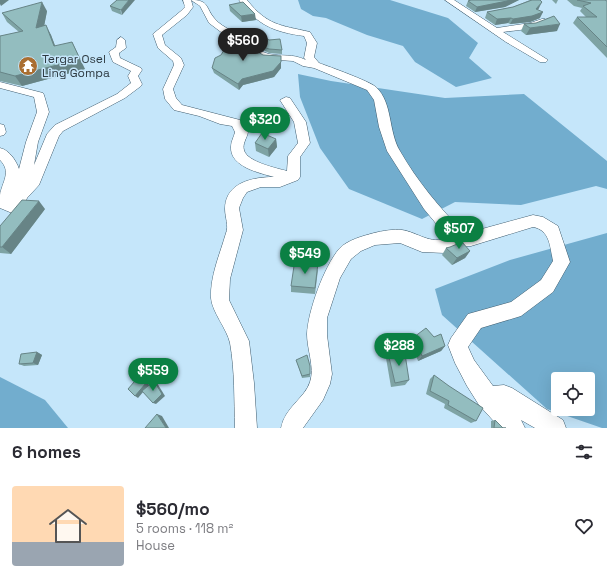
<!DOCTYPE html>
<html lang="en">
<head>
<meta charset="utf-8">
<style>
  body { margin:0; font-family:"Space Grotesk",sans-serif; background:#f7f7f7; color:#2b2b33; height:100vh; display:flex; flex-direction:column; font-size:15px; white-space:nowrap }
  * { box-sizing:border-box; margin:0 }
  p { font-size:13px; color:#7c7c81 }
  .icon { flex:none; width:22px; height:22px; fill:none; stroke:currentColor; stroke-width:2; stroke-linecap:round; stroke-linejoin:round }
  .map { position:relative; height:428px; overflow:hidden }
  .side { display:flex; flex-direction:column; background:#fff; flex:1 }
  .side>* { flex:none }
  .buttons { position:absolute; left:551px; top:372px; display:grid; gap:8px }
  .buttons a { display:grid; place-items:center; width:44px; height:44px; border-radius:4px; background:#fff; box-shadow:0 4px 16px #0002; font-size:20px }
  .price { position:absolute; translate:-50% -34px; padding:0 9px; border-radius:14px; background:#0b8043; color:#fff; font-size:13px; line-height:26px; filter:drop-shadow(0 1px 2px #0008) }
  .price::after { content:''; position:absolute; left:50%; top:24px; width:12px; height:9px; margin-left:-6px; background:inherit; clip-path:polygon(0 0,100% 0,50% 100%) }
  .price.active { background:#222; color:#fff }
  ul { padding:0; list-style:none }
  li { display:flex; align-items:center; gap:12px; height:100px; padding:0 12px }
  li span { display:grid; place-items:center; flex:none; width:112px; height:80px; border-radius:4px; color:#555 }
  li>.icon { margin-inline-start:auto }
  span .icon { width:48px; height:48px; fill:#fffc; stroke-width:1 }
  li b { font-size:17px }
  h2 { display:flex; justify-content:space-between; align-items:center; height:48px; padding:0 12px; font-size:17px }
  .map>svg:first-child { display:block }
  .forest { fill:#72adce; fill-rule:evenodd }
  .lines { fill:none; stroke-linecap:round; stroke-linejoin:round }
  .minor-casing { stroke:#3f5c6e; stroke-width:1 }
  .minor { fill:#fff; fill-rule:evenodd }
  .wall { fill:#7ea3a4 }
  .shaded-wall { fill:#678486 }
  .building { fill:#93bdbf; stroke:#678486 }
  .labels { text-anchor:middle; stroke-width:3; stroke-linejoin:round; paint-order:stroke }
  .far-poi-label { font-size:12px; fill:#2d3a42; stroke:#c5e6fa; text-anchor:start }
</style>
</head>
<body>
<div class="map">
<svg width="607" height="428" viewBox="0 0 607 428">
  <rect width="100%" height="100%" fill="#c5e6fa"/>
  <!-- forest -->
  <g class="forest">
    <polygon points="298,0 390,0 448,18 478,43 469,58 492,78 456,87 415,62 403,46 367,35 326,18 313,16 301,9"/>
    <polygon points="298,74 331,81 445,98 524,94 607,161 607,189 596,186 521,205 455,202 422,219 349,189 320,148 300,97"/>
    <path d="M607,233V428H602L547,409L442,315L435,289L510,260ZM558,379H588V409H558Z"/>
    <polygon points="0,377 45,400 68,428 0,428"/>
  </g>
  <g class="lines">
    <defs>
      <g id="minor">
        <path d="M183,0H191L193,7L187,15L162,35L165,45L181,58L184,65L173,89L176,98L182,105L240,120L248,132C247,138 242,144 244,150C247,162 276,168 287,171L288,156L298,143L294,122L280,100L286,97L290,98L306,122L310,143L300,157V177L298,180L280,187H261L247,192L243,198L239,208L243,230L230,279L229,300L249,341L254,383L257,428H235C234,400 235,371 230,343C227,329 212,312 211,298C210,276 220,254 226,233C229,226 225,217 225,209C225,182 254,177 274,177C260,173 230,167 231,147C231,141 234,137 235,132L232,126L220,124L199,116L174,110L165,99L163,89L174,65L173,61L158,48L153,34L181,11L185,7Z"/>
        <path d="M191,0C210,0 205,8 215,19C219,24 225,27 230,30C239,37 259,52 269,54C283,57 291,53 306,60L304,58L307,43L304,36C274,32 257,25 239,0H247C268,26 280,25 310,32L317,43L314,57L319,63C330,67 369,81 376,87C393,103 388,131 400,151C417,181 440,208 464,233L471,232L533,215L543,217L558,226L570,262L553,292L521,316L481,328L468,347L474,360L493,386L504,385L512,388L563,420L566,428H535L521,420L525,428H500L479,405L467,386L455,363L448,345L451,338L468,314L511,302L541,280L553,261C550,247 550,230 533,227L471,246H461L445,253L422,252L400,243L375,245L361,251L351,259L340,278L327,318V335L332,374L330,384L323,400L303,428H281C285,407 305,398 310,382C315,367 307,350 307,334C308,311 324,267 339,249C347,240 363,236 374,233C382,231 394,229 402,230C417,232 430,245 448,238L424,209L387,151L379,127L374,100L367,90L314,68L303,66L293,61L264,59L237,44L209,23L200,6Z"/>
        <path d="M445,0H454L497,28L530,23L542,19H545L546,21C536,30 516,30 503,32L548,60L546,62H540L506,42Z"/>
        <path d="M121,37L125,40L126,48L119,53L120,58L141,68L142,70L138,76L142,84L141,86L125,98L63,131L59,136L39,185L27,198L24,206L12,213L0,208C0,204 0,199 0,195C2,182 12,172 0,160V148C9,150 16,160 19,169L26,142L37,112L34,97L0,88V82L43,93L44,95L49,112L38,142L34,165L47,134L55,125L117,94L131,83L128,76L131,71L113,62L109,52L116,47L117,40Z"/>
        <polygon points="0,124 4,125 6,132 4,135 0,136"/>
      </g>
    </defs>
    <!-- minor casing -->
    <use href="#minor" class="minor-casing"/>
    <!-- minor -->
    <use href="#minor" class="minor"/>
  </g>
  <!-- wall -->
  <g class="wall">
    <polygon points="117,0 122,15 112,11 110,6"/>
    <polygon points="471,0 519,0 505,7 475,12 466,6 468,1"/>
    <polygon points="530,0 540,0 539,8 538,10 540,18 530,22 510,24 508,23 495,25 485,18 487,12 513,7"/>
    <polygon points="552,0 558,0 556,4"/>
    <polygon points="567,0 605,0 607,1 607,58 573,23 577,17 586,17 580,11 582,8 574,6"/>
    <polygon points="229,5 256,20 242,22 230,11"/>
    <polygon points="47,11 44,26 51,35 55,46 85,69 22,86 0,81 0,36 19,32 7,22 2,13"/>
    <polygon points="536,23 557,31 526,35 521,31 524,24"/>
    <polygon points="261,46 282,50 282,54 269,53 261,49"/>
    <polygon points="263,55 281,56 281,68 274,77 243,85 239,90 214,73 212,68"/>
    <polygon points="276,139 277,147 269,157 256,151 255,143"/>
    <polygon points="45,209 11,254 0,253 0,226"/>
    <polygon points="446,248 470,251 465,258 452,265 442,255"/>
    <polygon points="318,270 315,294 291,292 291,286"/>
    <polygon points="414,337 434,337 445,346 441,351 418,361 411,342"/>
    <polygon points="37,352 42,355 38,365 24,366 19,364"/>
    <polygon points="388,353 409,380 405,385 391,387 386,358"/>
    <polygon points="296,360 310,366 310,377 302,378 297,362"/>
    <polygon points="434,375 476,421 471,423 444,408 445,404 426,394 430,379"/>
    <polygon points="495,420 503,428 506,428 491,428 491,421"/>
  </g>
  <!-- shaded-wall -->
  <g class="shaded-wall">
    <polygon points="0,0 9,0 1,6 0,4"/>
    <polygon points="129,0 135,0 122,15 121,10"/>
    <polygon points="509,0 519,0 505,7 475,12 477,7"/>
    <polygon points="42,2 47,11 42,37 36,28"/>
    <polygon points="542,2 539,8 533,15 536,9"/>
    <polygon points="543,12 540,18 530,22 510,24 513,19"/>
    <polygon points="255,14 256,20 242,22 241,16"/>
    <polygon points="511,18 508,23 495,25 497,19"/>
    <polygon points="560,24 557,31 526,35 530,28"/>
    <polygon points="46,25 51,35 59,56 54,46"/>
    <polygon points="72,42 85,69 22,86 15,76"/>
    <polygon points="281,56 281,68 274,77 243,85 239,90 238,84 242,79"/>
    <polygon points="276,139 277,147 269,157 268,149"/>
    <polygon points="39,201 45,209 11,254 2,247"/>
    <polygon points="470,251 465,258 452,265 457,258"/>
    <polygon points="445,346 441,351 418,361 422,356"/>
    <polygon points="37,352 42,355 38,365 33,363"/>
    <polygon points="140,375 143,377 149,385 138,398 135,396"/>
    <polygon points="154,381 157,383 165,396 156,404 153,403"/>
    <polygon points="157,414 162,416 169,428 166,428"/>
  </g>
  <!-- building -->
  <g class="building">
    <polygon points="117,0 129,0 121,10 110,6"/>
    <polygon points="471,0 509,0 507,1 477,7 468,1"/>
    <polygon points="532,0 540,0 542,2 536,9 543,12 532,16 513,19 511,18 497,19 487,12 513,7"/>
    <polygon points="577,0 605,0 607,1 607,47 577,17 597,17 583,6 591,3"/>
    <polygon points="42,2 36,28 46,25 54,46 72,42 80,59 15,76 0,72 0,36 23,31 2,13"/>
    <polygon points="243,2 255,14 241,16 229,5"/>
    <polygon points="554,16 560,24 530,28 524,24 536,23"/>
    <polygon points="231,36 263,55 281,56 281,62 273,71 242,79 238,84 212,68 215,58 221,55 224,50 225,41"/>
    <polygon points="266,38 269,40 280,39 282,50 269,49 261,46"/>
    <polygon points="262,133 276,139 268,149 255,143"/>
    <polygon points="22,200 39,201 2,247 0,247 0,226"/>
    <polygon points="462,242 470,251 457,258 446,248 450,247"/>
    <polygon points="307,260 318,263 315,288 291,286 294,266 305,267"/>
    <polygon points="426,328 434,337 441,334 445,346 422,356 414,337"/>
    <polygon points="37,352 33,363 19,364 21,354"/>
    <polygon points="388,353 405,354 409,380 395,383"/>
    <polygon points="307,355 310,366 310,374 302,376 296,360"/>
    <polygon points="140,375 146,383 135,396 128,389"/>
    <polygon points="434,375 449,386 483,408 476,421 448,405 449,401 430,391"/>
    <polygon points="154,381 162,394 153,403 142,391"/>
    <polygon points="157,414 166,428 145,428"/>
    <polygon points="495,420 503,428 506,428 494,428"/>
  </g>
  <!-- icons -->
  <defs>
    <symbol id="temple-disc" viewBox="-11 -11 22 22"><circle r="9.5" fill="#aa6e31" stroke="#c5e6fa"/><path d="M0-6L5-2H3V0L6.5 2.5H4V6H1.5V3h-3V6H-4V2.5H-6.5L-3 0V-2H-5Z" fill="#fff"/></symbol>
  </defs>
  <g fill-rule="evenodd">
    <use href="#temple-disc" x="17" y="55" width="22" height="22"/>
  </g>
  <g class="labels">
    <!-- far-poi labels -->
    <g class="far-poi-label">
      <text x="42" y="63">Tergar Osel<tspan x="42" dy="14">Ling Gompa</tspan></text>
    </g>
  </g>
</svg>
<div class="buttons">
<a><svg class="icon" aria-label="locate" viewBox="0 0 24 24"><circle cx="12" cy="12" r="6"/><path d="M12 2v4M12 18v4M2 12h4M18 12h4"/></svg></a>
</div>
<b class="price active" style="left:243px;top:62px">$560</b>
<b class="price" style="left:265px;top:141px">$320</b>
<b class="price" style="left:459px;top:250px">$507</b>
<b class="price" style="left:305px;top:275px">$549</b>
<b class="price" style="left:399px;top:367px">$288</b>
<b class="price" style="left:153px;top:392px">$559</b>
</div>
<section class="side">
<h2>6 homes<svg class="icon" aria-label="filters" viewBox="0 0 24 24"><path d="M4 7h16M4 17h16"/><circle cx="9" cy="7" r="2"/><circle cx="15" cy="17" r="2"/></svg></h2>
<ul>
<li><span style="background:linear-gradient(#ffd9b3 70%,#9aa5b1 0)"><svg class="icon" aria-label="home" viewBox="0 0 24 24"><path d="M3 11l9-7 9 7M6 9v11h12V9"/></svg></span><div><b>$560/mo</b><p>5 rooms · 118 m²</p><p>House</p></div><svg class="icon" aria-label="heart" viewBox="0 0 24 24"><path d="M12 20l-8-8c-3-5 5-10 8-4 3-6 11-1 8 4z"/></svg></li>
</ul>
</section>
</body>
</html>
